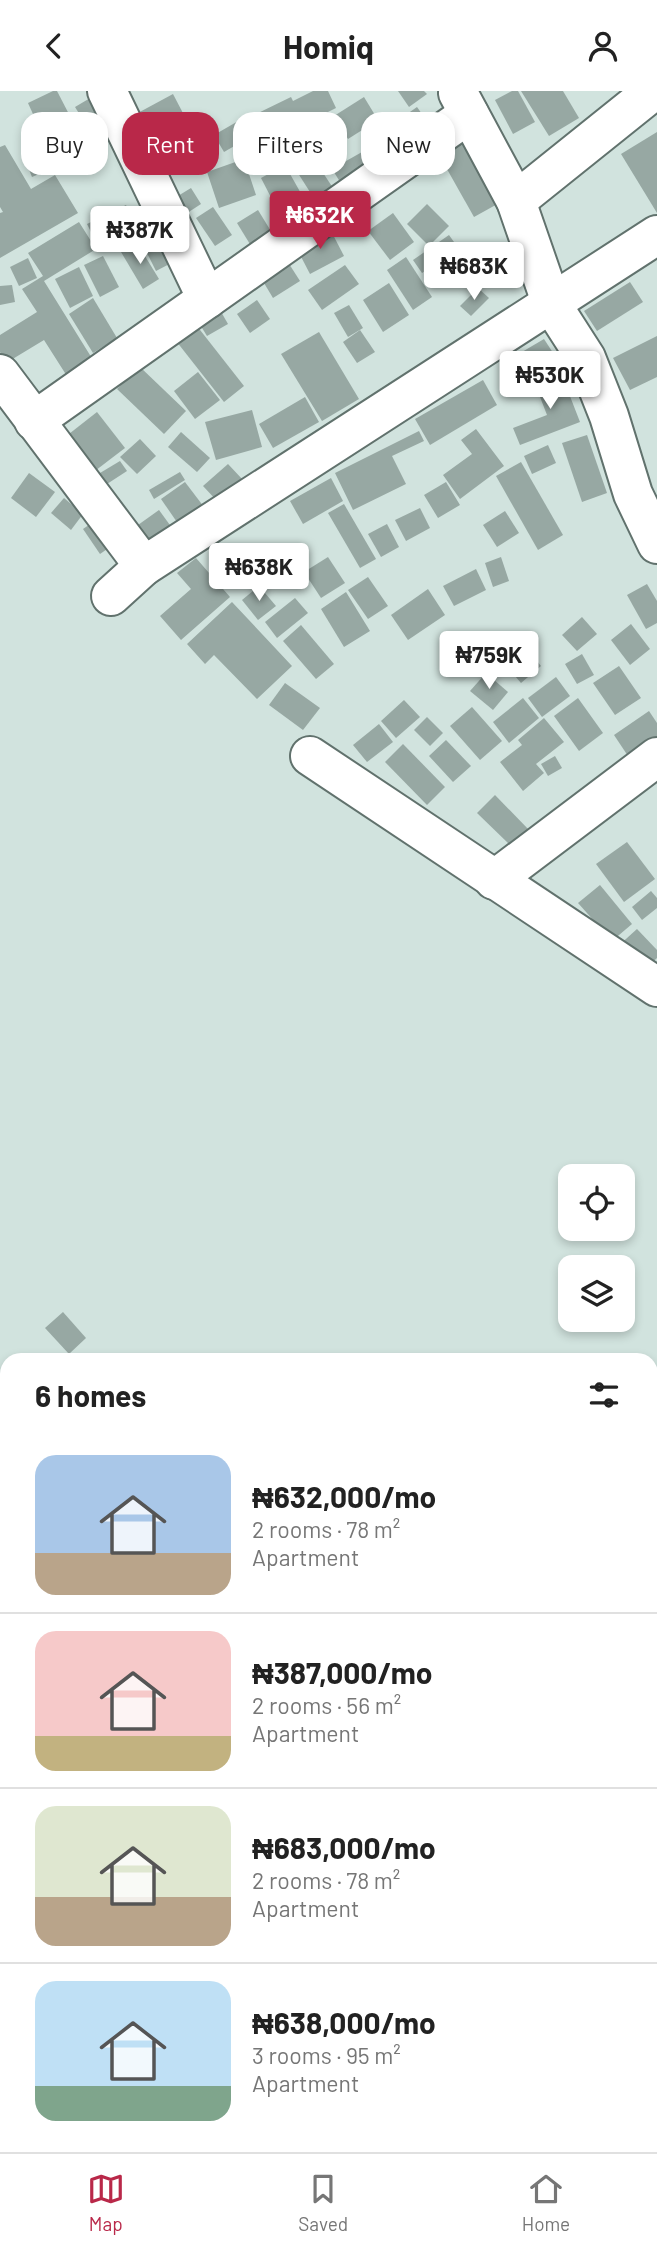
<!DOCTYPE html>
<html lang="en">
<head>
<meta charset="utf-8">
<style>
  body { margin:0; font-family:Barlow,sans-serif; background:#f6f6f6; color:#222; height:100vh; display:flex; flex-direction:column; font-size:26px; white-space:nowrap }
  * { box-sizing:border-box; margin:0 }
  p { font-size:23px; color:#767676 }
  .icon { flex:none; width:38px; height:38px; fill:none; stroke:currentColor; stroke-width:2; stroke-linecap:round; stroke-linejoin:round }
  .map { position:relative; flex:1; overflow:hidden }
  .panel { position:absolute; left:0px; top:1262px; width:658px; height:800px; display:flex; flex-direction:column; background:#fff; border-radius:21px 21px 0 0; box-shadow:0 4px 10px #0003 }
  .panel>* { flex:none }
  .hud { position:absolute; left:21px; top:21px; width:616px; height:63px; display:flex; gap:14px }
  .fabs { position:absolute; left:558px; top:1073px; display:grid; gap:14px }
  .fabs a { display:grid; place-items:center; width:77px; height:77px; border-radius:14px; background:#fff; box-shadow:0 4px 10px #0003; font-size:35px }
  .price { position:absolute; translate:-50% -60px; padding:0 16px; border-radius:7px; background:#fff; color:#222; font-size:23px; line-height:46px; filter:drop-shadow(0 2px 4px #0008) }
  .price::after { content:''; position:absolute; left:50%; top:42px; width:21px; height:16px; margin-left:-10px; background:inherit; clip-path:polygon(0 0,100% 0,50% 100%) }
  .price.active { background:#b92849; color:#fff }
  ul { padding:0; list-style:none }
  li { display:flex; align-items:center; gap:21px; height:175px; padding:0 35px }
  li+li { border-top:2px solid #e0e0e0 }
  li span { display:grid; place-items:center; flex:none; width:196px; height:140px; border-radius:21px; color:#555 }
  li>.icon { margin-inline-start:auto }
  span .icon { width:84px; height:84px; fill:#fffc; stroke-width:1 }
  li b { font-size:30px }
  h2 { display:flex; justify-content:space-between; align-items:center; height:84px; padding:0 35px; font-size:30px }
  .tag { padding:0 24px; border-radius:21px; background:#fff; box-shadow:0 4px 10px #0003; font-size:24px; line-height:63px }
  .tag.active { background:#b92849; color:#fff }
  header { display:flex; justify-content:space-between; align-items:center; height:91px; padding:0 35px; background:#fff; font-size:32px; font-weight:700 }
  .tabs { display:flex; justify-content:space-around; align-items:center; height:98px; border-top:2px solid #e0e0e0; background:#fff; font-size:19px; color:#767676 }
  .tabs a { display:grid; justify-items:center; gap:4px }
  .tabs .active { color:#b92849 }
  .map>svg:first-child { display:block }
  .building { fill:#97a8a3 }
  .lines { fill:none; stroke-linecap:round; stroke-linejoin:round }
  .minor-casing { stroke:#61726d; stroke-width:42 }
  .minor { stroke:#fff; stroke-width:38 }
</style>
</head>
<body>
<header><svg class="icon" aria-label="back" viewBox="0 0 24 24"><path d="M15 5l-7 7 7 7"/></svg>Homiq<svg class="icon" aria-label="person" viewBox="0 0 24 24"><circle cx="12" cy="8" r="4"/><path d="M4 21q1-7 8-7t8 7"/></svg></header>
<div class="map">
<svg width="657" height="2061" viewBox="0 0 657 2061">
  <rect width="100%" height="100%" fill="#d1e3de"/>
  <!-- building -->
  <g class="building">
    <polygon points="53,0 57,0 72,29 42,43 28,12"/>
    <polygon points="313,0 328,0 336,17 264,53 250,26 291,6 293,10"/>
    <polygon points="398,0 424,0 427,3 409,16"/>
    <polygon points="512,0 518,0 535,31 513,43 495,9"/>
    <polygon points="521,0 563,0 579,27 549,45"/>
    <polygon points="97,3 117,36 96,50 75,16"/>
    <polygon points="173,3 197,49 146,75 123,30"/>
    <polygon points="364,6 378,29 348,48 334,25"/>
    <polygon points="417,16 429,33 403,52 390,35"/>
    <polygon points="80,27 92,54 67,66 54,40"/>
    <polygon points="240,29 250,46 224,61 214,44"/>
    <polygon points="657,41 657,122 621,63"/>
    <polygon points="392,44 401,59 342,94 332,78"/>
    <polygon points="467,48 501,111 474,126 439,64"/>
    <polygon points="304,53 335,100 317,112 287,65"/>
    <polygon points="5,54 31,98 55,84 78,122 0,167 0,122 3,121 0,116 0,56"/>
    <polygon points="44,55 53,77 32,86 23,64"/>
    <polygon points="244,68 256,104 219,117 207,81"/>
    <polygon points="285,74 303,106 278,120 261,87"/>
    <polygon points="191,97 201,113 178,128 168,111"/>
    <polygon points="427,113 449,135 429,155 407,133"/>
    <polygon points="126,114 135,132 96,151 87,133"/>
    <polygon points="213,116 232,144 215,155 196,127"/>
    <polygon points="258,119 277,150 256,163 237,132"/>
    <polygon points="393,122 414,151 390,169 368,140"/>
    <polygon points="79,131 96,158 44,190 98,277 72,293 44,249 6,272 0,261 0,244 37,221 22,198 43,185 28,162"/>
    <polygon points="162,134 179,168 156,180 139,146"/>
    <polygon points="330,138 344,165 310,183 296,156"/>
    <polygon points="449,144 477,183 457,197 439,171 422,182 413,169"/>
    <polygon points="137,152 159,188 143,198 121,161"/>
    <polygon points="103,165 119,196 100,206 84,174"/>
    <polygon points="284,165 300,190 273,207 258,182"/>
    <polygon points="406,166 432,206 413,219 387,179"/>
    <polygon points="28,167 37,187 19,195 10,176"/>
    <polygon points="345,174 359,193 322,219 308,199"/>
    <polygon points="79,176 93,205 70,217 55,188"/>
    <polygon points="630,191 643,211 597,240 584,220"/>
    <polygon points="389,192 409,224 383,241 363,209"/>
    <polygon points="12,194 15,211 0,214 0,195"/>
    <polygon points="478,197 489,207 471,225 460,215"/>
    <polygon points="93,207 117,247 93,262 69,223"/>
    <polygon points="257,209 270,228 250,242 237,223"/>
    <polygon points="349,214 363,237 348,246 334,222"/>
    <polygon points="220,219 228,233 207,245 199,232"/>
    <polygon points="193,230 244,295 224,311 173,246"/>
    <polygon points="360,239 375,261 357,272 343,251"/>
    <polygon points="319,241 359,308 322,330 281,263"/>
    <polygon points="657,245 657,286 630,299 613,267"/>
    <polygon points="544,248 557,268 512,295 500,274"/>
    <polygon points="139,275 186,320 164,343 117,298"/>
    <polygon points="198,281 220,309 195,328 174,300"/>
    <polygon points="561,282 580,331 520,354 513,337 547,324 535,293"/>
    <polygon points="483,289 497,314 430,354 415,328"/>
    <polygon points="305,306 319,331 273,357 259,333"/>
    <polygon points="252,319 262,356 216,369 205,331"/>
    <polygon points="97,321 125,357 87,386 60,350"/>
    <polygon points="476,338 504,375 460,408 443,384 472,363 461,349"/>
    <polygon points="419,340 424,350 392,365 406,393 353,419 335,382"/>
    <polygon points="181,341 210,367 197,381 168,356"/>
    <polygon points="587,344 607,402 582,411 562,352"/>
    <polygon points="140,348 156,365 137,383 120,366"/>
    <polygon points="548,354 556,372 532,383 524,365"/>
    <polygon points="120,370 127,380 107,393 100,382"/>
    <polygon points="521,371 563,444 538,459 496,385"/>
    <polygon points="228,373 243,389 218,411 203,395"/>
    <polygon points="180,381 185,389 154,408 149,399"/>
    <polygon points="29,382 55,401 36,426 11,407"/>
    <polygon points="331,387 343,410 303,433 290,410"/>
    <polygon points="185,391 204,416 179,434 161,408"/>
    <polygon points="446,391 460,414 438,427 424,404"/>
    <polygon points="64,407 83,423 71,439 51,422"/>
    <polygon points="344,413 376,468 360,477 328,422"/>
    <polygon points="420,417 430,437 406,450 395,429"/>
    <polygon points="159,419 175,441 147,461 131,439"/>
    <polygon points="505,420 519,442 497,456 483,434"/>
    <polygon points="96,429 113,454 100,463 83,438"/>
    <polygon points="387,433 399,456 381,466 368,443"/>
    <polygon points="328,466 345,492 321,507 304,481"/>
    <polygon points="501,466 509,490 493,496 485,472"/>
    <polygon points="196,467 230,506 181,549 160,525 191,498 177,482"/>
    <polygon points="476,478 486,499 454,515 443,495"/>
    <polygon points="368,486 388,515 368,528 348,499"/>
    <polygon points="647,493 657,510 657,532 646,538 627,504"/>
    <polygon points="259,495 276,515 258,529 242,509"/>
    <polygon points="428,498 445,524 408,549 391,524"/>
    <polygon points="346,501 370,540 344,556 321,518"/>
    <polygon points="295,507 308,522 277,547 265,531"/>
    <polygon points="232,511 292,575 257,608 214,564 205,573 187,553"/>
    <polygon points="582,526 597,543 577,560 562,544"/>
    <polygon points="631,533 650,558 630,574 611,549"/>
    <polygon points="301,534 334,573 316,588 283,550"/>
    <polygon points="523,553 541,575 521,592 503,571"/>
    <polygon points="582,563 594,584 577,593 565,573"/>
    <polygon points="619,575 641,607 615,624 593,592"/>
    <polygon points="486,582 508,601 493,619 470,600"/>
    <polygon points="556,586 570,605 542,626 528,607"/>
    <polygon points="285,592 320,617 303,639 269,614"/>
    <polygon points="523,607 539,627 509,652 493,631"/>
    <polygon points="578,607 603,642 579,660 554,625"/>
    <polygon points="404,609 420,626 396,647 381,630"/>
    <polygon points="472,616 502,650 480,669 450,635"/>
    <polygon points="649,620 657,632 657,650 630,668 614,644"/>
    <polygon points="427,626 443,642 430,655 414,639"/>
    <polygon points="544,627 564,651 536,673 544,682 523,700 500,671 522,654 518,649"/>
    <polygon points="379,633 393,651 367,671 353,654"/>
    <polygon points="446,649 471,675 453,691 429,665"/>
    <polygon points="403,653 445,696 427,714 385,671"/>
    <polygon points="555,665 562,677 548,685 541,673"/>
    <polygon points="495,704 530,740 513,757 477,722"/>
    <polygon points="627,751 655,788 624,811 596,773"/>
    <polygon points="600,794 632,833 612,850 578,812"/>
    <polygon points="651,800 657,807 657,817 642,829 632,816"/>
    <polygon points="637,838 657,859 657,867 630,892 606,866"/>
    <polygon points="63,1221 86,1247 69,1263 45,1237"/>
    <polygon points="1,1289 7,1292 7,1348 0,1344"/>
    <polygon points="0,1599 7,1603 7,1667 0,1679"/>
    <polygon points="0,1781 7,1785 7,1870 0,1882"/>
  </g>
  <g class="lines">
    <defs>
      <g id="minor">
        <polyline points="107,0 207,208"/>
        <polyline points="458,2 516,110 552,214 586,267 609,325 633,403 657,453"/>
        <polyline points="516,110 653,0"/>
        <polyline points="0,283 144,475 657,144"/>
        <polyline points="34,330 469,23"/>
        <polyline points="111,505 144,475"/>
        <polyline points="310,665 657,896"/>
        <polyline points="494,789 657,666"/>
        <polyline points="0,1453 7,1451"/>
        <polyline points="0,2044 7,2044"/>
        <polyline points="299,2054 382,2061"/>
        <polyline points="587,2054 589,2061"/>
      </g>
    </defs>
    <!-- minor casing -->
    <use href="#minor" class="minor-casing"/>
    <!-- minor -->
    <use href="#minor" class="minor"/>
  </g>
</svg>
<div class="fabs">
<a><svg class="icon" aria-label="locate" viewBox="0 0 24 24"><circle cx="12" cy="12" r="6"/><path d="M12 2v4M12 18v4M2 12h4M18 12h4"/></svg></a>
<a><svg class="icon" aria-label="layers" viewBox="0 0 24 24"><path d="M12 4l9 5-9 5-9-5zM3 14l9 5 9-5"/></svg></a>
</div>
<b class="price active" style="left:320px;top:160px">₦632K</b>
<b class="price" style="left:140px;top:175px">₦387K</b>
<b class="price" style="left:474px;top:211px">₦683K</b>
<b class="price" style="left:550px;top:320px">₦530K</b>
<b class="price" style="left:259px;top:512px">₦638K</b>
<b class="price" style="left:489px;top:600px">₦759K</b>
<div class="hud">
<a class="tag">Buy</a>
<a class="tag active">Rent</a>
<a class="tag">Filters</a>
<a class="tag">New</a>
</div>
<section class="panel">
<h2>6 homes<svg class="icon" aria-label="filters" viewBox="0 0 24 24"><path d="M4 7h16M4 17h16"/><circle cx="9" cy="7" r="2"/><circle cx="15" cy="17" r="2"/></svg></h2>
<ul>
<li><span style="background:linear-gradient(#a9c7e8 70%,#b9a48a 0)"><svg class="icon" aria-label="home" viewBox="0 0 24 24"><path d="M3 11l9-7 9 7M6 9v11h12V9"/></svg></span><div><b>₦632,000/mo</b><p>2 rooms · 78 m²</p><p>Apartment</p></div></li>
<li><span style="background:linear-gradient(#f6c9c9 75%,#c2b280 0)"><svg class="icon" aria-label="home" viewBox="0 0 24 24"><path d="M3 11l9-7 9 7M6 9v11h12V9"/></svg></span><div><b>₦387,000/mo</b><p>2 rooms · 56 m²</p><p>Apartment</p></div></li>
<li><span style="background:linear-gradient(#dfe7d0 65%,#b9a48a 0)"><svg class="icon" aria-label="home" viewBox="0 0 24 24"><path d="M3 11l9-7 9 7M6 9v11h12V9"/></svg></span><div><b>₦683,000/mo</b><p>2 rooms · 78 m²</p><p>Apartment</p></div></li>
<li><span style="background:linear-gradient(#bfe0f5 75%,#7fa58c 0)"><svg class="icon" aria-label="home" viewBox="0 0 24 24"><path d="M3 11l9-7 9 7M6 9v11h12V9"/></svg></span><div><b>₦638,000/mo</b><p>3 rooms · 95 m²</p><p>Apartment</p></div></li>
</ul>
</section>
</div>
<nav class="tabs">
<a class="active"><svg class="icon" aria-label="map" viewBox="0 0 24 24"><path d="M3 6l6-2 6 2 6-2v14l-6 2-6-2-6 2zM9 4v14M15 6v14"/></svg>Map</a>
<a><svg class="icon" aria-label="saved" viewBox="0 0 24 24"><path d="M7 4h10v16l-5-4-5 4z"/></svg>Saved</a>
<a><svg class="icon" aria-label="home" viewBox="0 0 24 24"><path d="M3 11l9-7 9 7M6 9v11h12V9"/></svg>Home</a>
</nav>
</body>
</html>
